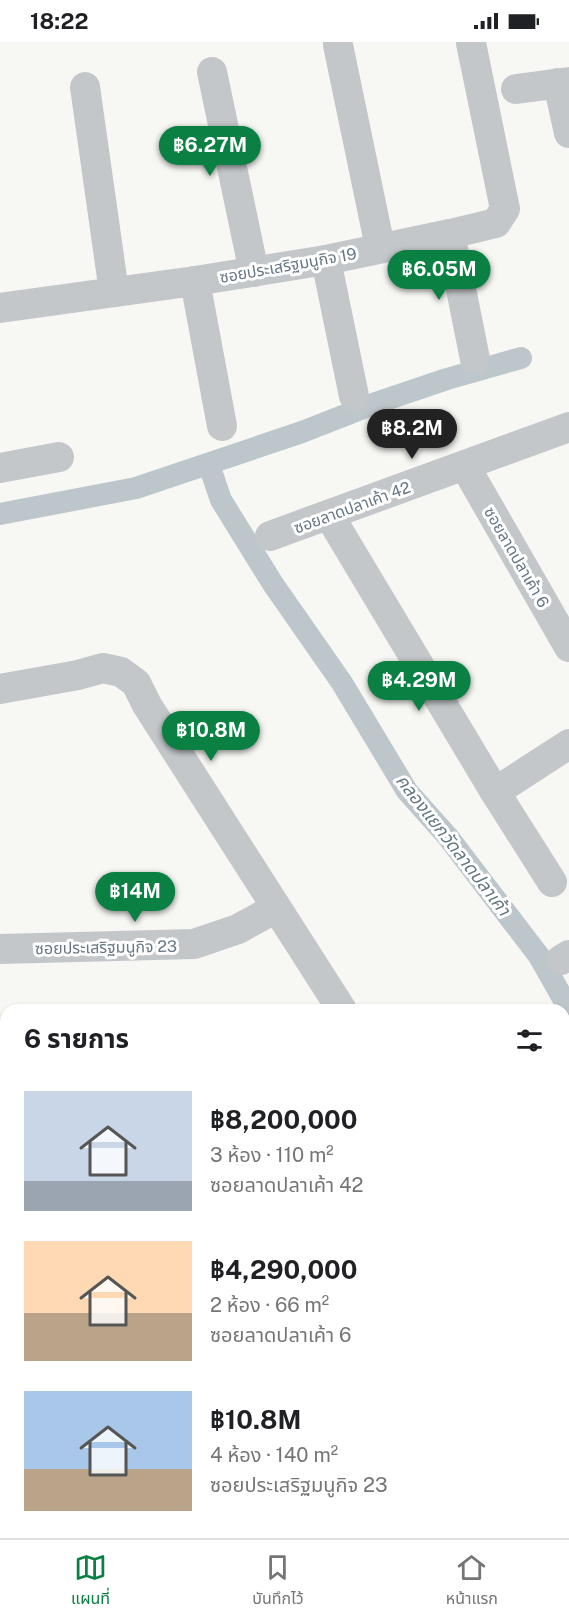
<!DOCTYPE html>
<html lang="th">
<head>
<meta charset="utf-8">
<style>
  body { margin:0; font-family:"Public Sans","Noto Sans Thai",sans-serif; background:#f6f6f6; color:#202124; height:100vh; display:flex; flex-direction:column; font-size:22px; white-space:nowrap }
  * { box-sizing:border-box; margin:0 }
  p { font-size:20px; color:#757577 }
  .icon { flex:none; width:33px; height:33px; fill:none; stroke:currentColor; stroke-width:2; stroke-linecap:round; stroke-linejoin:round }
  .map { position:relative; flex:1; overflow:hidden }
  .drawer { position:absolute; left:0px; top:962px; width:570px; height:536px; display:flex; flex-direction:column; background:#fff; border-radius:18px 18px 0 0; box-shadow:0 2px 4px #0004 }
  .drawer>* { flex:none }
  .price { position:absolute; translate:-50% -51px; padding:0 14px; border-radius:21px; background:#0b8043; color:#fff; font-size:20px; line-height:39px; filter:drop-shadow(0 2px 3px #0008) }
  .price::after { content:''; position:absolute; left:50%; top:36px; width:18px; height:14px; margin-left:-9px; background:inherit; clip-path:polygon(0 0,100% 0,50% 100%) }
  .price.on { background:#222; color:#fff }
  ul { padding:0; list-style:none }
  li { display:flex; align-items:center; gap:18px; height:150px; padding:0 24px }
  li span { display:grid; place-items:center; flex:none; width:168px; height:120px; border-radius:0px; color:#555 }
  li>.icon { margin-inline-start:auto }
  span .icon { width:72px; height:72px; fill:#fffc; stroke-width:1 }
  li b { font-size:26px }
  h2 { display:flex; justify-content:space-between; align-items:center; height:72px; padding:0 24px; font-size:26px }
  .status { display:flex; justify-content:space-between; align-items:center; height:42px; padding:0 30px; background:#fff; direction:ltr }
  .status svg { height:16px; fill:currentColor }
  .tab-bar { display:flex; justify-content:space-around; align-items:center; height:84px; border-top:2px solid #e0e0e0; background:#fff; font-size:16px; color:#757577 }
  .tab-bar a { display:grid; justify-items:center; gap:3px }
  .tab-bar .on { color:#0b8043 }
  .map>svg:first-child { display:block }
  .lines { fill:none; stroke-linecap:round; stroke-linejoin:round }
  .canal { stroke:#bdc6cb; stroke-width:22 }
  .minor { stroke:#c3c7ca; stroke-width:30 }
  .labels { text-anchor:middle; stroke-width:6; stroke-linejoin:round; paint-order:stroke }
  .street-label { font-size:16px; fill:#677684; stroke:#fff }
  .water-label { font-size:18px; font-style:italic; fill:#63777f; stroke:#fff }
</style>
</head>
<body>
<div class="status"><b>18:22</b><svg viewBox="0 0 49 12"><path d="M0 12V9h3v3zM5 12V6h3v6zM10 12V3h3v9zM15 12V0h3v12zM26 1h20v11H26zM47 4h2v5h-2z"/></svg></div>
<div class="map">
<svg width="569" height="1496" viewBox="0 0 569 1496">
  <rect width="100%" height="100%" fill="#f7f7f4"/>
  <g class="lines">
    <!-- canal -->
    <g class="canal">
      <polyline points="209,423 221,458 273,542 342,641 407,749 448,795 539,914 569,967"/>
      <polyline points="0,472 136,446 302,390 376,361 447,337 521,316"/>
    </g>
    <!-- minor -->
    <g class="minor">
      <polyline points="338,3 380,205"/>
      <polyline points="212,30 254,230"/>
      <polyline points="558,41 569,91"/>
      <polyline points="85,45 114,250"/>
      <polyline points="516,47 569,40"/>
      <polyline points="450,192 475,317"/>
      <polyline points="326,218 354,354"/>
      <polyline points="195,239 222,384"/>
      <polyline points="0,266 195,239 326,218 450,192 496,181 505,167 471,1"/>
      <polyline points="465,424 569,605"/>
      <polyline points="0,426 59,415"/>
      <polyline points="329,473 495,750 552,840"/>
      <polyline points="270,494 569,385"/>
      <polyline points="0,647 78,633 103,626 121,630 136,641 147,663 342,968"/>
      <polyline points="495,750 569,702"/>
      <polyline points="0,907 194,902 238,887 276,866"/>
      <polyline points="561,918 569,913"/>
      <polyline points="0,1138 6,1138"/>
      <polyline points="564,1285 569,1291"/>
      <polyline points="0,1365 6,1365"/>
      <polyline points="168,1491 168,1496"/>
      <polyline points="437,1491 439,1496"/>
      <polyline points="304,1496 304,1495"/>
    </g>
  </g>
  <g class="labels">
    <!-- street labels -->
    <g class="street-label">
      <text transform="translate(288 223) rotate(-10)" y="6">ซอยประเสริฐมนูกิจ 19</text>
      <text transform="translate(352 465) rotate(-20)" y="6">ซอยลาดปลาเค้า 42</text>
      <text transform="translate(517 515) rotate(60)" y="6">ซอยลาดปลาเค้า 6</text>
      <text transform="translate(106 905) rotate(-1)" y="6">ซอยประเสริฐมนูกิจ 23</text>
    </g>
    <!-- water labels -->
    <g class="water-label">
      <text transform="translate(453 803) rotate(52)" y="6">คลองแยกวัดลาดปลาเค้า</text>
    </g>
  </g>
</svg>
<b class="price" style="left:210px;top:135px">฿6.27M</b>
<b class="price" style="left:439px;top:259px">฿6.05M</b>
<b class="price on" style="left:412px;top:418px">฿8.2M</b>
<b class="price" style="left:419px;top:670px">฿4.29M</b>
<b class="price" style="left:211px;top:720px">฿10.8M</b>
<b class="price" style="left:135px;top:881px">฿14M</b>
<section class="drawer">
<h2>6 รายการ<svg class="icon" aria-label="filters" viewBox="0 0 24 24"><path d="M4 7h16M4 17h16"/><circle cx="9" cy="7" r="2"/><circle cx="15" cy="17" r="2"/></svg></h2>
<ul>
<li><span style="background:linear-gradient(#c9d6e8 75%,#9aa5b1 0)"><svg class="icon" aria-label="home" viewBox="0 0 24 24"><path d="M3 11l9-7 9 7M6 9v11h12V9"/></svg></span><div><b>฿8,200,000</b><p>3 ห้อง · 110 m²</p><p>ซอยลาดปลาเค้า 42</p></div></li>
<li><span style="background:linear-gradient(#ffd9b3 60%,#b9a48a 0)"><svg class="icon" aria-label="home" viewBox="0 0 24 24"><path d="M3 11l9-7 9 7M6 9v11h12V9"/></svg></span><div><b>฿4,290,000</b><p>2 ห้อง · 66 m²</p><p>ซอยลาดปลาเค้า 6</p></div></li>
<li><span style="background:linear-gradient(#a9c7e8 65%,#b9a48a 0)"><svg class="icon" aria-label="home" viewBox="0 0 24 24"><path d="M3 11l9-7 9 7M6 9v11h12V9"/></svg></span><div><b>฿10.8M</b><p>4 ห้อง · 140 m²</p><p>ซอยประเสริฐมนูกิจ 23</p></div></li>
</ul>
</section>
</div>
<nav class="tab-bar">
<a class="on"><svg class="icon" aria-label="map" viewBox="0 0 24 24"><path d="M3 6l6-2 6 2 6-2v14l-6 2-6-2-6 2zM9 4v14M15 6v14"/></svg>แผนที่</a>
<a><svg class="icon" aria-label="saved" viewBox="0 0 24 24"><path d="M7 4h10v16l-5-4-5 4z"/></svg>บันทึกไว้</a>
<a><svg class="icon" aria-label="home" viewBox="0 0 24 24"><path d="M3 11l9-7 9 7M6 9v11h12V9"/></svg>หน้าแรก</a>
</nav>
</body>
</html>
